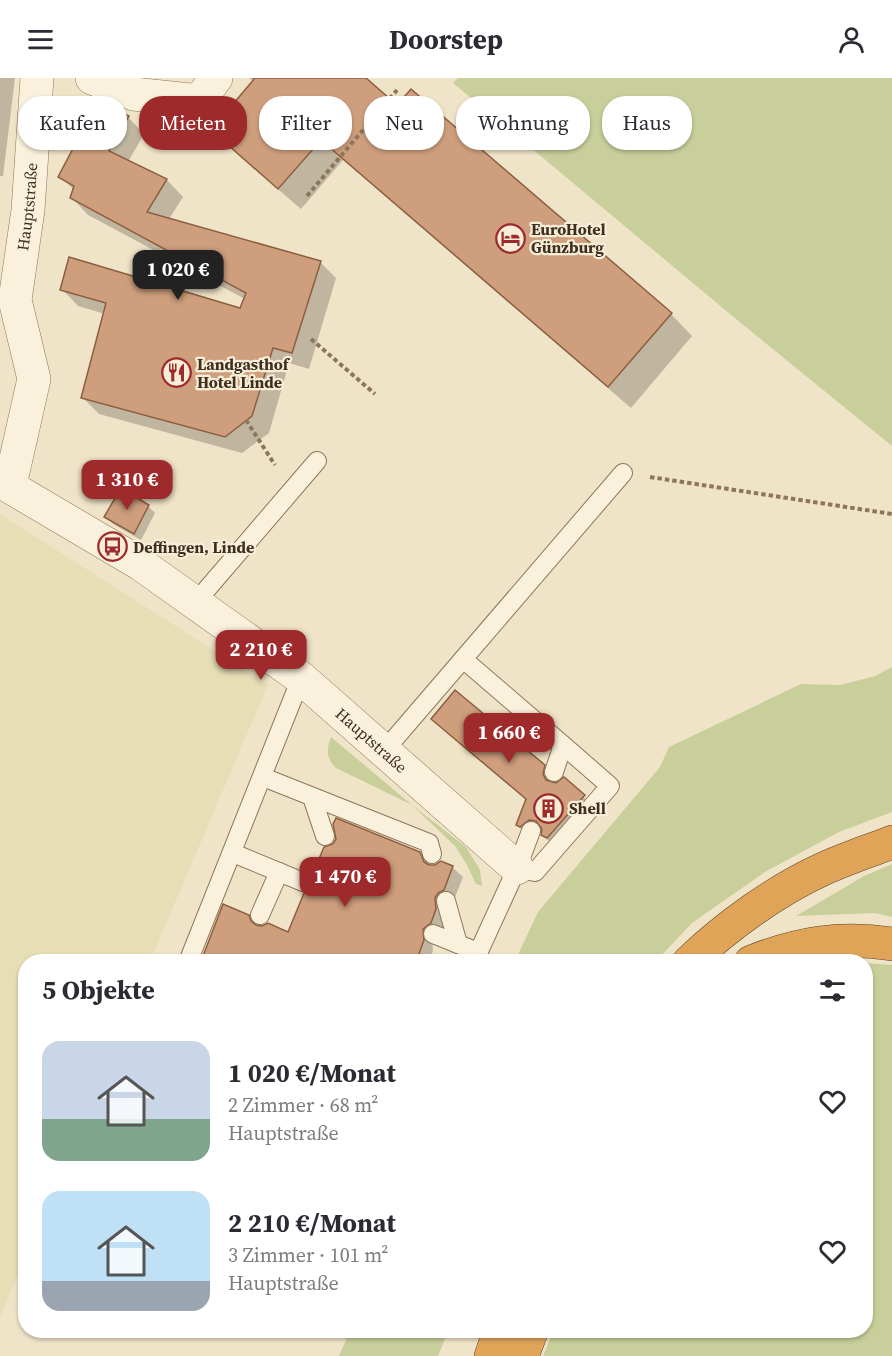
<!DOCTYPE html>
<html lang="de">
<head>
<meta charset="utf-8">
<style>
  body { margin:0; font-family:"Source Serif 4",serif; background:#f7f7f7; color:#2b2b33; height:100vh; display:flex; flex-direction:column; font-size:22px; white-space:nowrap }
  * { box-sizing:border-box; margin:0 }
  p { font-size:20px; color:#7c7c81 }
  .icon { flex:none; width:33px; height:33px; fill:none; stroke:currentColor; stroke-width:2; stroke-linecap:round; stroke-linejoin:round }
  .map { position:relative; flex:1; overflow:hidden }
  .details { position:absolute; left:18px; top:876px; width:855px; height:384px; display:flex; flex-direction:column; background:#fff; border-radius:24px; box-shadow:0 2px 4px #0004 }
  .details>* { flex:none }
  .banner { position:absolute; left:18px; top:18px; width:856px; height:54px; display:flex; gap:12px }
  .price { position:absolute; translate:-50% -51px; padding:0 14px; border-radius:12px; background:#9e2a2b; color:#fff; font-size:20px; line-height:39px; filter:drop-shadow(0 2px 3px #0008) }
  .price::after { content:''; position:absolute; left:50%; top:36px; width:18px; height:14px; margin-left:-9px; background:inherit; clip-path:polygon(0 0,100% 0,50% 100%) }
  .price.current { background:#222; color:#fff }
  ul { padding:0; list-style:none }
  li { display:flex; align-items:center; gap:18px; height:150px; padding:0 24px }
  li span { display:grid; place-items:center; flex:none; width:168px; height:120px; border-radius:18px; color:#555 }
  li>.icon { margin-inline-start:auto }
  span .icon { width:72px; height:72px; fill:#fffc; stroke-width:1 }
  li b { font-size:26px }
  h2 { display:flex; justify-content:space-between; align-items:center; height:72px; padding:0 24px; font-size:26px }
  .chip { padding:0 21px; border-radius:24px; background:#fff; box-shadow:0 2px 4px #0004; font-size:21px; line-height:54px }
  .chip.current { background:#9e2a2b; color:#fff }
  header { display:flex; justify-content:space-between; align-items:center; height:78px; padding:0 24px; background:#fff; font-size:27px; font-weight:700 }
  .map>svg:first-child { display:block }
  .farmland { fill:#e6deb5 }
  .green { fill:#c9cf9b }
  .shadow { fill:#0003 }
  .building { fill:#cf9f7d; stroke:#8d5f41; stroke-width:1.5 }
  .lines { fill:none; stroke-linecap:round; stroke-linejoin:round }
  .service-casing { stroke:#8d765c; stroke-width:20 }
  .minor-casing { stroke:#8d765c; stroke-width:34 }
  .motorway-casing { stroke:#5b4430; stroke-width:34 }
  .path { stroke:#8d765c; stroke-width:4; stroke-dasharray:4.5 3; stroke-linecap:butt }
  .service { stroke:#faf1dc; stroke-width:18 }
  .minor { stroke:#faf1dc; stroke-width:33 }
  .motorway { stroke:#e0a458; stroke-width:33 }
  .labels { text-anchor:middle; stroke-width:4.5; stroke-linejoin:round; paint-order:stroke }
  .street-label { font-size:16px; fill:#3d2e20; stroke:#f7eed8 }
  .poi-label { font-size:16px; font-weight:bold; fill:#3d2e20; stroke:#f7eed8; text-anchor:start }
</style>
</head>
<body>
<header><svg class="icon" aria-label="menu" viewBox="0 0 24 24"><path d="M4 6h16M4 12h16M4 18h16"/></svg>Doorstep<svg class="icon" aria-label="person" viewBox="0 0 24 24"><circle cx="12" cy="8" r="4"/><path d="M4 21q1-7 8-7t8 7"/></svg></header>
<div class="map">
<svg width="892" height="1278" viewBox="0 0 892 1278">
  <rect width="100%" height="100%" fill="#f0e4c8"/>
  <!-- farmland -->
  <polygon class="farmland" points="0,436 268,607 150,883 26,884 25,1181 0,1239"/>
  <!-- green -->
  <g class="green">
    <polygon points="458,0 892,0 892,368 736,241 453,5"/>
    <polygon points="892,589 892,734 839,754 765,794 692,845 656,883 515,883 538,834 660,689 669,669 801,606 840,607 875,598"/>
    <path d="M331,659L412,727L466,769L480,792L482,808L476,806L467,787L455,768L412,727L336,690C326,680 326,672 331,659Z"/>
    <polygon points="892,786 892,839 875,835 796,838 864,798"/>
    <polygon points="866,885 892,887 892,1278 543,1278 553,1253 866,1252"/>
    <polygon points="350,1253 350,1252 448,1253 438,1278 339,1278"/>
  </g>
  <!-- shadow -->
  <g class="shadow">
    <polygon points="0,0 15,0 3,98 0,98"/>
    <polygon points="249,0 323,0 671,236 692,258 631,330 343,82 301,131 235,74 213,52 254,4"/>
    <polygon points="128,39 144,56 128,84 167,102 183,119 169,141 320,184 336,200 309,291 289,285 269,355 242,375 99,336 82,319 105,236 78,228 62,211 241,232 245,221 88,137 72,120 74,112 60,98"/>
    <polygon points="148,428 155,435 141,462 113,446 106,439"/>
    <polygon points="433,641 544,688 554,698 552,705 556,707 564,701 593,728 553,767 543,757 543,752 539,751 527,756 517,747 528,722"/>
    <polygon points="419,775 431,788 452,789 463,799 441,855 432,862 433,873 429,884 211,884 204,877 248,838 259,849 289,856"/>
  </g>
  <!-- building -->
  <g class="building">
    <polygon points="255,0 366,0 397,27 411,11 672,235 608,309 321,62 278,111 211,52"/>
    <polygon points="98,23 129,38 109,73 167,101 147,134 321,183 292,275 273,270 252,338 225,359 81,320 106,225 60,212 69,179 240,230 246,215 70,120 74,108 58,99"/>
    <polygon points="121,410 149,427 134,456 104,439"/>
    <polygon points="455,612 545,687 543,696 546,702 556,705 564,699 585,717 547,760 541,757 542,751 536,743 529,742 520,749 516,747 526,721 431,641"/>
    <polygon points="336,740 420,774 424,784 429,787 435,787 441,783 453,788 444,812 438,815 435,820 436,831 431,845 423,851 424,862 416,884 217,884 203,878 223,826 249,837 251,843 256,847 262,848 268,845 288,854 304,815 310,813 314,808 312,797 324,769 333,766 336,761 333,746"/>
  </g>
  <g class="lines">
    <defs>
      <g id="service">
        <polyline points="195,525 317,383"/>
        <polyline points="463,581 563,667 554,694"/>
        <polyline points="384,673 623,395"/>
        <polyline points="263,699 429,765 432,776"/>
        <polyline points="312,719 325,758"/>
        <polyline points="233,775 303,804"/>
        <polyline points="517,790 535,794 610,708 563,667"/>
        <polyline points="446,823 458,866"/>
        <polyline points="260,837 279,794"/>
        <polyline points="433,856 478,874"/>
        <polyline points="188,884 301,600"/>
        <polyline points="474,884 517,790 531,753"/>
      </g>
      <g id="minor">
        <polyline points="92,0 134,16 199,23 216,0"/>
        <path id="s1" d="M0,403L139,485L301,600L517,790"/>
        <path id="s2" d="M10,407L34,301L15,222L28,132L37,0"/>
      </g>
      <g id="motorway">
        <path d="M689,884C727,848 775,813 823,791C845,781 869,773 892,764"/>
        <path d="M751,884C799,865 841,858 892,866"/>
        <polyline points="491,1278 500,1252"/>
        <polyline points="522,1278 532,1252"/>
      </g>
    </defs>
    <!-- service casing -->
    <use href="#service" class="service-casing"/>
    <!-- minor casing -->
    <use href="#minor" class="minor-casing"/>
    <!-- motorway casing -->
    <use href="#motorway" class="motorway-casing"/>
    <!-- path -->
    <g class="path">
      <polyline points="307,118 397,12"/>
      <polyline points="311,261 375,316"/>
      <polyline points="246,342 275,387"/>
      <polyline points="650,399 892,436"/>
    </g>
    <!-- service -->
    <use href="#service" class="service"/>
    <!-- minor -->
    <use href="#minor" class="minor"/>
    <!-- motorway -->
    <use href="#motorway" class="motorway"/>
  </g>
  <!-- icons -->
  <defs>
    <symbol id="hotel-ring" viewBox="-11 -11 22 22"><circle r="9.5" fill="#f7eed8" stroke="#9e2a2b" stroke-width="1.5"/><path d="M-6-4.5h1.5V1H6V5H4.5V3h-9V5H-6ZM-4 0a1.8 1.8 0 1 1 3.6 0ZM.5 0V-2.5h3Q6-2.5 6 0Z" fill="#9e2a2b"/></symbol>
    <symbol id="restaurant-ring" viewBox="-11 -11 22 22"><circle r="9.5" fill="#f7eed8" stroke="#9e2a2b" stroke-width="1.5"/><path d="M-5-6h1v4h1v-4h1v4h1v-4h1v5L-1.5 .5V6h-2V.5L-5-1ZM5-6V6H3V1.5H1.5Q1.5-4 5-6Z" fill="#9e2a2b"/></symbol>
    <symbol id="bus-ring" viewBox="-11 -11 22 22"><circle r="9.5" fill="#f7eed8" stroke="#9e2a2b" stroke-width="1.5"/><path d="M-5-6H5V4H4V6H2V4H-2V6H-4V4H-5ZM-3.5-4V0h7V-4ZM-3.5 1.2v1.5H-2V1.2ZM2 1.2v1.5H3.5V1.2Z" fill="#9e2a2b"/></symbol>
    <symbol id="building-ring" viewBox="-11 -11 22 22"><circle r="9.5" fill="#f7eed8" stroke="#9e2a2b" stroke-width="1.5"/><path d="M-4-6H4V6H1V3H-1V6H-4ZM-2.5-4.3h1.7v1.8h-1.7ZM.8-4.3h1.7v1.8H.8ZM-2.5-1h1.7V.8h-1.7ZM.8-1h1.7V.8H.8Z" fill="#9e2a2b"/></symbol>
  </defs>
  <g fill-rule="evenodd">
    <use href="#hotel-ring" x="494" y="144" width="33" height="33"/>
    <use href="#restaurant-ring" x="160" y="278" width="33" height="33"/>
    <use href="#bus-ring" x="96" y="452" width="33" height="33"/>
    <use href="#building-ring" x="532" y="714" width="33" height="33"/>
  </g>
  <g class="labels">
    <!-- street labels -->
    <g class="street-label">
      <text dy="6" stroke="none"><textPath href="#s2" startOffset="284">Hauptstraße</textPath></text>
      <text dy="6" stroke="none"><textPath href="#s1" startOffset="454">Hauptstraße</textPath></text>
    </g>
    <!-- poi labels -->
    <g class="poi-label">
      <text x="531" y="157">EuroHotel<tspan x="531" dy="18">Günzburg</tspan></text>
      <text x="197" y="292">Landgasthof<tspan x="197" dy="18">Hotel Linde</tspan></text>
      <text x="133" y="475">Deffingen, Linde</text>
      <text x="569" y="736">Shell</text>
    </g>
  </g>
</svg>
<b class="price current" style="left:178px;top:223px">1 020 €</b>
<b class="price" style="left:127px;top:433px">1 310 €</b>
<b class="price" style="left:261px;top:603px">2 210 €</b>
<b class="price" style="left:509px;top:686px">1 660 €</b>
<b class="price" style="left:345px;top:830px">1 470 €</b>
<div class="banner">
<a class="chip">Kaufen</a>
<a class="chip current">Mieten</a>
<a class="chip">Filter</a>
<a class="chip">Neu</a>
<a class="chip">Wohnung</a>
<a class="chip">Haus</a>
</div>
<section class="details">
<h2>5 Objekte<svg class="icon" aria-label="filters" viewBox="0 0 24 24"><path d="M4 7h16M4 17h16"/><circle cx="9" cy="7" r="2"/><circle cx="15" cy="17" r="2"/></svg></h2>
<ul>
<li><span style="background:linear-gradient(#c9d6e8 65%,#7fa58c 0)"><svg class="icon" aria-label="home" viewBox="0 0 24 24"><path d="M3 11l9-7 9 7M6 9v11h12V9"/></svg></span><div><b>1 020 €/Monat</b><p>2 Zimmer · 68 m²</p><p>Hauptstraße</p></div><svg class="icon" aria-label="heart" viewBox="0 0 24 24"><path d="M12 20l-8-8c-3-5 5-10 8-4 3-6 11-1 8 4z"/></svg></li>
<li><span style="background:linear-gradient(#bfe0f5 75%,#9aa5b1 0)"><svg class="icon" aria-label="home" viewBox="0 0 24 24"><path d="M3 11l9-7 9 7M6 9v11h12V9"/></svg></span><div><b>2 210 €/Monat</b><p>3 Zimmer · 101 m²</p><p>Hauptstraße</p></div><svg class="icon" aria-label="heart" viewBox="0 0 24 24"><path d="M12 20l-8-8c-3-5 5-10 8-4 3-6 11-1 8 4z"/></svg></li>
</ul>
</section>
</div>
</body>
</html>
